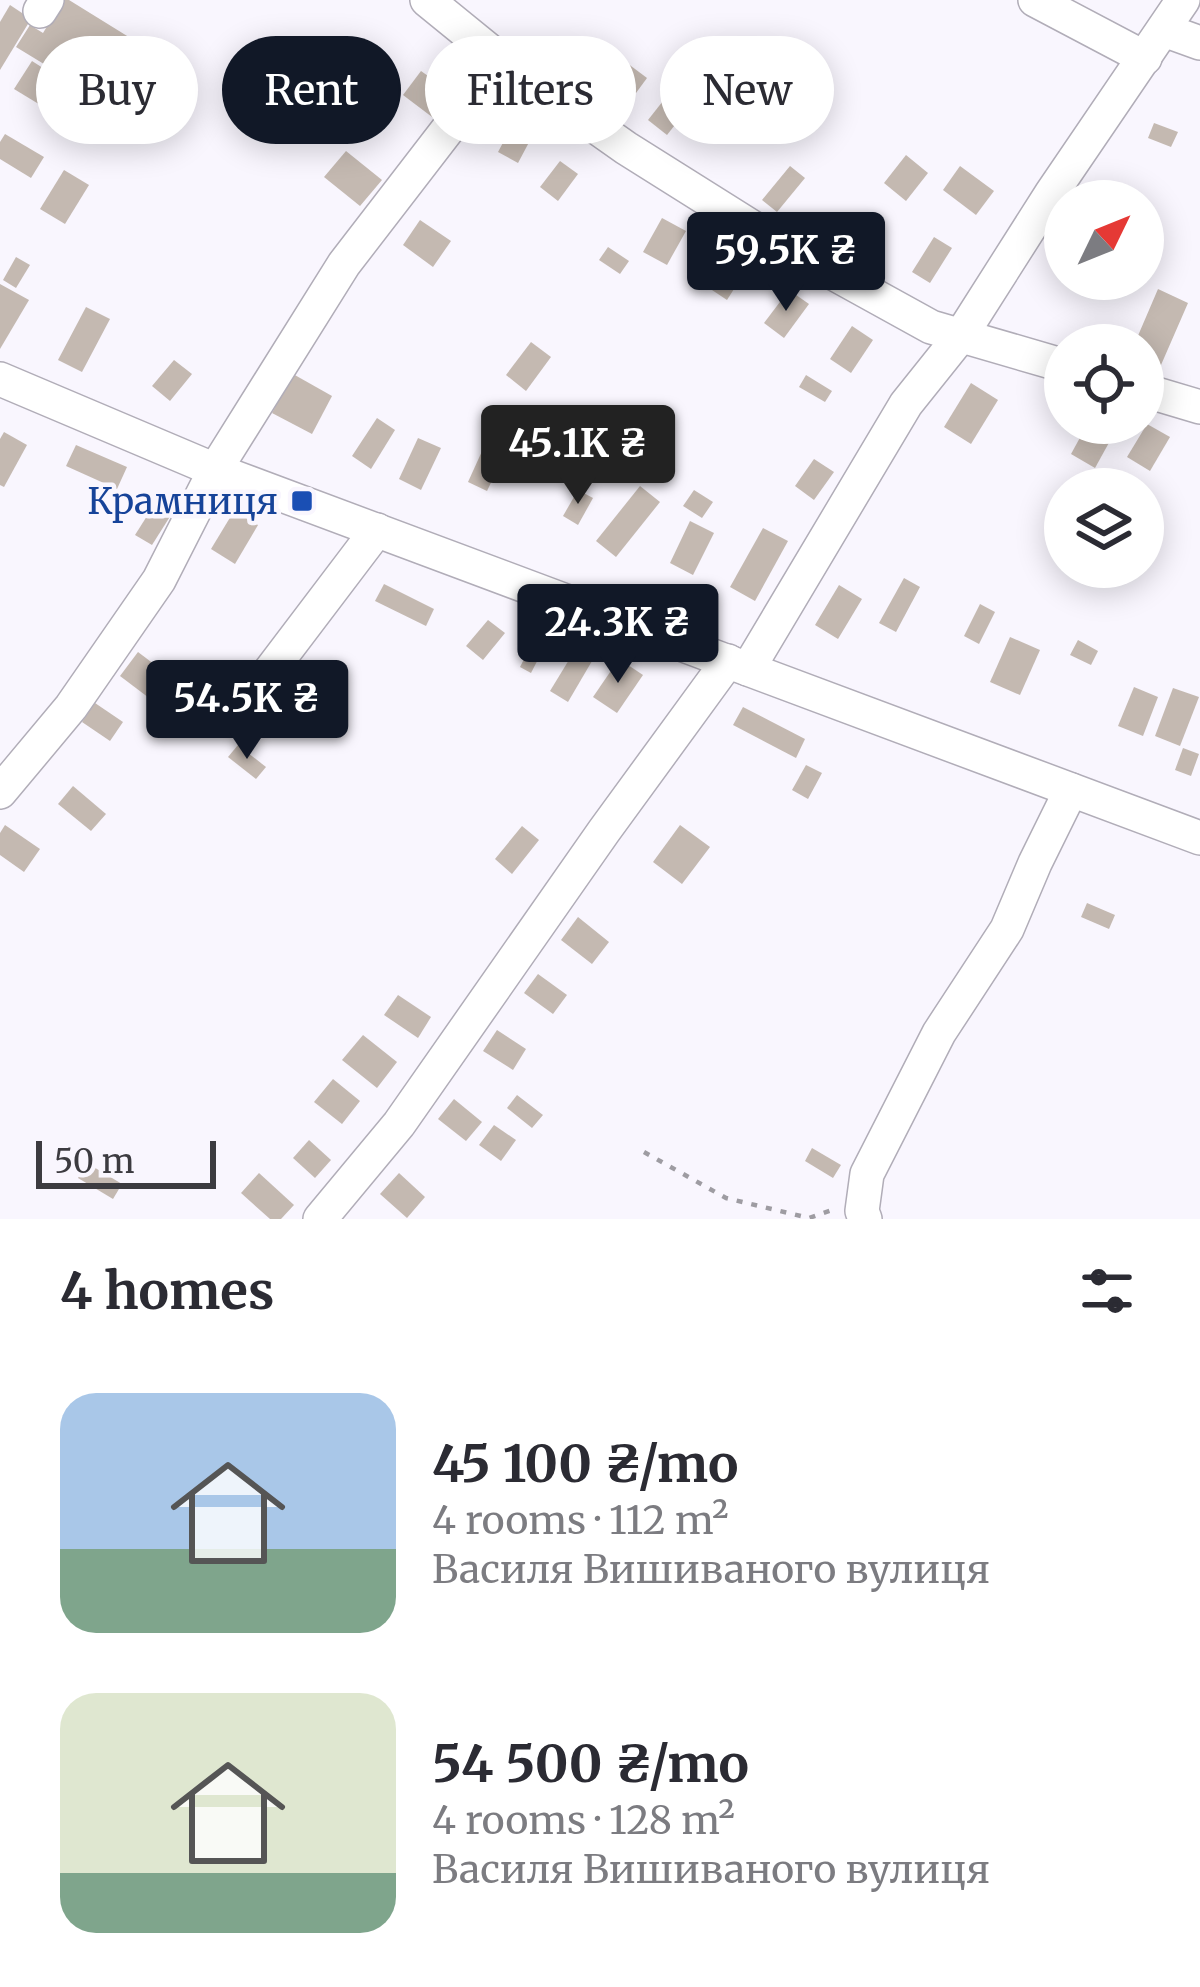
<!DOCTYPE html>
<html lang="en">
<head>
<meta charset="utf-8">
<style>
  body { margin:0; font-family:Merriweather,serif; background:#f2f2f3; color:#2b2b33; height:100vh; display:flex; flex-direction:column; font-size:45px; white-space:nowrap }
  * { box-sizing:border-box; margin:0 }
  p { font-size:39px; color:#7c7c81 }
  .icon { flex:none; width:66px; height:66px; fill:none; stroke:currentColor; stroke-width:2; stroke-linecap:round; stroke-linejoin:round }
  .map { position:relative; height:1219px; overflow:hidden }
  .panel { display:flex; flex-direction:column; background:#fff; flex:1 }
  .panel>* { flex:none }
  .top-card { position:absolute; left:36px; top:36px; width:1128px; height:108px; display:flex; gap:24px }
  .needle { width:78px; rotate:47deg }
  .buttons { position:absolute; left:1044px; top:180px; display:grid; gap:24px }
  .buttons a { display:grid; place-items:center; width:120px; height:120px; border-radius:50%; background:#fff; box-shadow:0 6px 30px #0003; font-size:60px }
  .scale { position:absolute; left:36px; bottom:30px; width:180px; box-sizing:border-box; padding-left:12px; border:6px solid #3c3b40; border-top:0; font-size:33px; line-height:42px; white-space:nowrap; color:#3c3b40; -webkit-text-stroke:9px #f9f6fe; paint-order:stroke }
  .price { position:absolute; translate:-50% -102px; padding:0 27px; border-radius:12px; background:#111827; color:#fff; font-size:39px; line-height:78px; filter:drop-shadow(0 3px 6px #0008) }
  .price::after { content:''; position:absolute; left:50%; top:72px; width:36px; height:27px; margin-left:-18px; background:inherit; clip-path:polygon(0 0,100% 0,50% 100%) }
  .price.on { background:#222; color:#fff }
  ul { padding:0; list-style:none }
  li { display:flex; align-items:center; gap:36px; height:300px; padding:0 60px }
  li span { display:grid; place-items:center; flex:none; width:336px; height:240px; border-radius:36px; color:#555 }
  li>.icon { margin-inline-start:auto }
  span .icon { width:144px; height:144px; fill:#fffc; stroke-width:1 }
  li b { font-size:51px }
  h2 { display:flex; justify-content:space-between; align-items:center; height:144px; padding:0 60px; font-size:51px }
  .pill { padding:0 42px; border-radius:54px; background:#fff; box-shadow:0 6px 30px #0003; font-size:42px; line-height:108px }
  .pill.on { background:#111827; color:#fff }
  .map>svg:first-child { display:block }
  .building { fill:#c4b9b1 }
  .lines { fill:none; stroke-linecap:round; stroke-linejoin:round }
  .minor-casing { stroke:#b1adb8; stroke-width:36 }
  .path { stroke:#9e9ca2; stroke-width:4.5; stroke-dasharray:6 9; stroke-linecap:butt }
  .minor { stroke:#fff; stroke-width:33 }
  .transit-dot { fill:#1a4fb4; stroke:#f9f6fe; stroke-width:4.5 }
  .labels { text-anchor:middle; stroke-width:9; stroke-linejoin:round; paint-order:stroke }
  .transit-label { font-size:36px; fill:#164399; stroke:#f9f6fe; text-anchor:end }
</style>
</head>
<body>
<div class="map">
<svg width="1200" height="1219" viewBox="0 0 1200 1219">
  <rect width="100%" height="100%" fill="#f9f6fe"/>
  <!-- building -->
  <g class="building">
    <polygon points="63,0 69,0 132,39 124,54 158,75 120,137 87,116 98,97 16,47 30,25 43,33"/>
    <polygon points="10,5 31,19 0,70 0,22"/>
    <polygon points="623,60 647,78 636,93 612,74"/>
    <polygon points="32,61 82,93 65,120 14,89"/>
    <polygon points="421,71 445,88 438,97 448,104 436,120 403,95"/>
    <polygon points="674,87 693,102 667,135 648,120"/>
    <polygon points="515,120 535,131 518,163 498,152"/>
    <polygon points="1154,123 1178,132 1171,147 1148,138"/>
    <polygon points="5,134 44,157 31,178 0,159 0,142"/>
    <polygon points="346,151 382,180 360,206 324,177"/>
    <polygon points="906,155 928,173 906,201 884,183"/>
    <polygon points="560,161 578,174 558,201 540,187"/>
    <polygon points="790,166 805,178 777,212 762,200"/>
    <polygon points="960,166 994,191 976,215 943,190"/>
    <polygon points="64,170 89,185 65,224 40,209"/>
    <polygon points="662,218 686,231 667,265 643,252"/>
    <polygon points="420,220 451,241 433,267 403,245"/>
    <polygon points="934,237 952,248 930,283 912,272"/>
    <polygon points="608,247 629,261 620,274 599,260"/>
    <polygon points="16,257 30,265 16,288 3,280"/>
    <polygon points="731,260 746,270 727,300 712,290"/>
    <polygon points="0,284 29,300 0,349"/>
    <polygon points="1158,289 1188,303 1161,365 1143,358 1143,345 1134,345"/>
    <polygon points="789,290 809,304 784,338 764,323"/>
    <polygon points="86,307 110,319 82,372 58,360"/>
    <polygon points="852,326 873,340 851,373 830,359"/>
    <polygon points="531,342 551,357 526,391 506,375"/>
    <polygon points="174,360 192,374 170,401 152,386"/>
    <polygon points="293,374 332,396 312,434 272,413"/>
    <polygon points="806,375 832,391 825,402 799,387"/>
    <polygon points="971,383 998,400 971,444 944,427"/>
    <polygon points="377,418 395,430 371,469 352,456"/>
    <polygon points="1088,423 1104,423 1116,430 1095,468 1071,454"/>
    <polygon points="1147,424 1170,437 1150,471 1127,457"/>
    <polygon points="4,432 27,445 4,487 0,485 0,439"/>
    <polygon points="418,438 441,448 421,490 399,479"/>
    <polygon points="488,438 508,447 487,491 468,482"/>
    <polygon points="76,445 127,467 117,489 66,466"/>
    <polygon points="656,450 675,465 664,479 644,464"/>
    <polygon points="814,459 834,472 814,500 795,486"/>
    <polygon points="640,486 660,502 616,557 596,541"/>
    <polygon points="578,490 593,498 578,525 563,516"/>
    <polygon points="694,490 713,502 702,518 683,506"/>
    <polygon points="154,505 171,515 152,545 135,535"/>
    <polygon points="234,511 258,525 235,564 211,549"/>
    <polygon points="690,521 714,533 693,575 670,563"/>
    <polygon points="763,528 788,541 755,601 730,587"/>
    <polygon points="904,578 920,587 896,632 879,623"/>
    <polygon points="384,584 434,609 426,626 375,601"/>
    <polygon points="839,585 862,599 838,639 815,625"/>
    <polygon points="980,604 995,612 979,644 964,636"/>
    <polygon points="488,620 505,633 483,660 466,646"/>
    <polygon points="537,634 548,640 531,673 520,667"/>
    <polygon points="1010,637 1040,650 1020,695 990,682"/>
    <polygon points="1078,640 1098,651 1091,665 1070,655"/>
    <polygon points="575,650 592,661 568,702 550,691"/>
    <polygon points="138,652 175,680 157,704 120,676"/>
    <polygon points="619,659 643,675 617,713 593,697"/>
    <polygon points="1134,687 1158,697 1143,736 1118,726"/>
    <polygon points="1173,688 1199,697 1180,746 1155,736"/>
    <polygon points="95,703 123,722 110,741 82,722"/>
    <polygon points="743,707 805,739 796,758 733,725"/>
    <polygon points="238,745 266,767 256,779 228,757"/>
    <polygon points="1183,748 1199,754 1191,776 1175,770"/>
    <polygon points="806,765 822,773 808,799 792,790"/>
    <polygon points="73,786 106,814 91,831 58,804"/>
    <polygon points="5,825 40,849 24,872 0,855 0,833"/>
    <polygon points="680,825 710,847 682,884 653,862"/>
    <polygon points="522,826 539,840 512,874 495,859"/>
    <polygon points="1087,903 1115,915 1109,929 1081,917"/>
    <polygon points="578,917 609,942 592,964 561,940"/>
    <polygon points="538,974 567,995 553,1014 524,993"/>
    <polygon points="398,995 431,1017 418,1038 384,1015"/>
    <polygon points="497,1030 526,1049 513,1070 483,1051"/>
    <polygon points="363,1035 397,1062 377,1088 342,1060"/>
    <polygon points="333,1079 360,1101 342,1124 314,1102"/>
    <polygon points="517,1095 543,1115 532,1128 507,1108"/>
    <polygon points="454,1099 482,1122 466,1141 438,1119"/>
    <polygon points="494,1125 516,1140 501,1161 479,1145"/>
    <polygon points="309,1140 331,1160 315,1178 293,1158"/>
    <polygon points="812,1148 841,1165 833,1178 805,1161"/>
    <polygon points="87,1163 122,1184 113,1199 78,1178"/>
    <polygon points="259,1173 294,1205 281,1219 270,1219 241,1193"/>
    <polygon points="399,1173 425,1197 407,1218 380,1194"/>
  </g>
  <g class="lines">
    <defs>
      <g id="minor">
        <polyline points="427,0 497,57 626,148 766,236 931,327 1065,366"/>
        <polyline points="1035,0 1145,58"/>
        <polyline points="40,11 47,0"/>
        <polyline points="1164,30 1200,43"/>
        <polyline points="0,379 215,470 1200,838"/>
        <polyline points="1143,390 1200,407"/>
        <polyline points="748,669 906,404 962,334 1051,194 1183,0"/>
        <polyline points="236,716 377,530"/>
        <polyline points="0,792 71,707 159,580 215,470 344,264 458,116 497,57"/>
        <polyline points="320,1219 399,1124 604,831 728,661"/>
        <polyline points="865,1219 862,1211 867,1174 939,1033 1007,929 1035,863 1071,790"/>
      </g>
    </defs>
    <!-- minor casing -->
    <use href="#minor" class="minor-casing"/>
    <!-- path -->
    <polyline class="path" points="644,1152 726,1198 809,1218 835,1209"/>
    <!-- minor -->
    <use href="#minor" class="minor"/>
  </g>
  <!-- markers -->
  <rect class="transit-dot" x="290" y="489" width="24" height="24" rx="6"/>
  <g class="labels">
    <!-- transit labels -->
    <g class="transit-label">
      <text x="278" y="514">Крамниця</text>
    </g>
  </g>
</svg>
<div class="buttons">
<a><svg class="needle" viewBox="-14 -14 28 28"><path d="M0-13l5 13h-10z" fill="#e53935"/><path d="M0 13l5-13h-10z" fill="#7c7c81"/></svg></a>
<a><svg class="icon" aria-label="locate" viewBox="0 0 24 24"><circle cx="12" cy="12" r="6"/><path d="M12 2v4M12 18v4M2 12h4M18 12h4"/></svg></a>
<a><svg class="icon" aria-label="layers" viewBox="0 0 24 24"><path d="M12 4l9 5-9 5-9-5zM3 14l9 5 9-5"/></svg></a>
</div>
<div class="scale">50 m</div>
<b class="price" style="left:786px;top:314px">59.5K ₴</b>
<b class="price on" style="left:578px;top:507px">45.1K ₴</b>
<b class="price" style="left:618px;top:686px">24.3K ₴</b>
<b class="price" style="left:247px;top:762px">54.5K ₴</b>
<div class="top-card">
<a class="pill">Buy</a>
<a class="pill on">Rent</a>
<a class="pill">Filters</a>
<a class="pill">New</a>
</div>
</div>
<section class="panel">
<h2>4 homes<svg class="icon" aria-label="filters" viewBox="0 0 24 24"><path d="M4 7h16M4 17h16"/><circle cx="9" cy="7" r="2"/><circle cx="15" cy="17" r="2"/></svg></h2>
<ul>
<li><span style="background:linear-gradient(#a9c7e8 65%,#7fa58c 0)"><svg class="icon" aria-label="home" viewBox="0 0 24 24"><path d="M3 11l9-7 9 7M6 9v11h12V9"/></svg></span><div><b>45 100 ₴/mo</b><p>4 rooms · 112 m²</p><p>Василя Вишиваного вулиця</p></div></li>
<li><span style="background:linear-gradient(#dfe7d0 75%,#7fa58c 0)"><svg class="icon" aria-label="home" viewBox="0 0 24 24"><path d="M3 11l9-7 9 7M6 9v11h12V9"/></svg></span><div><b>54 500 ₴/mo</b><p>4 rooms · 128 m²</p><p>Василя Вишиваного вулиця</p></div></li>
</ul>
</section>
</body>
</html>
